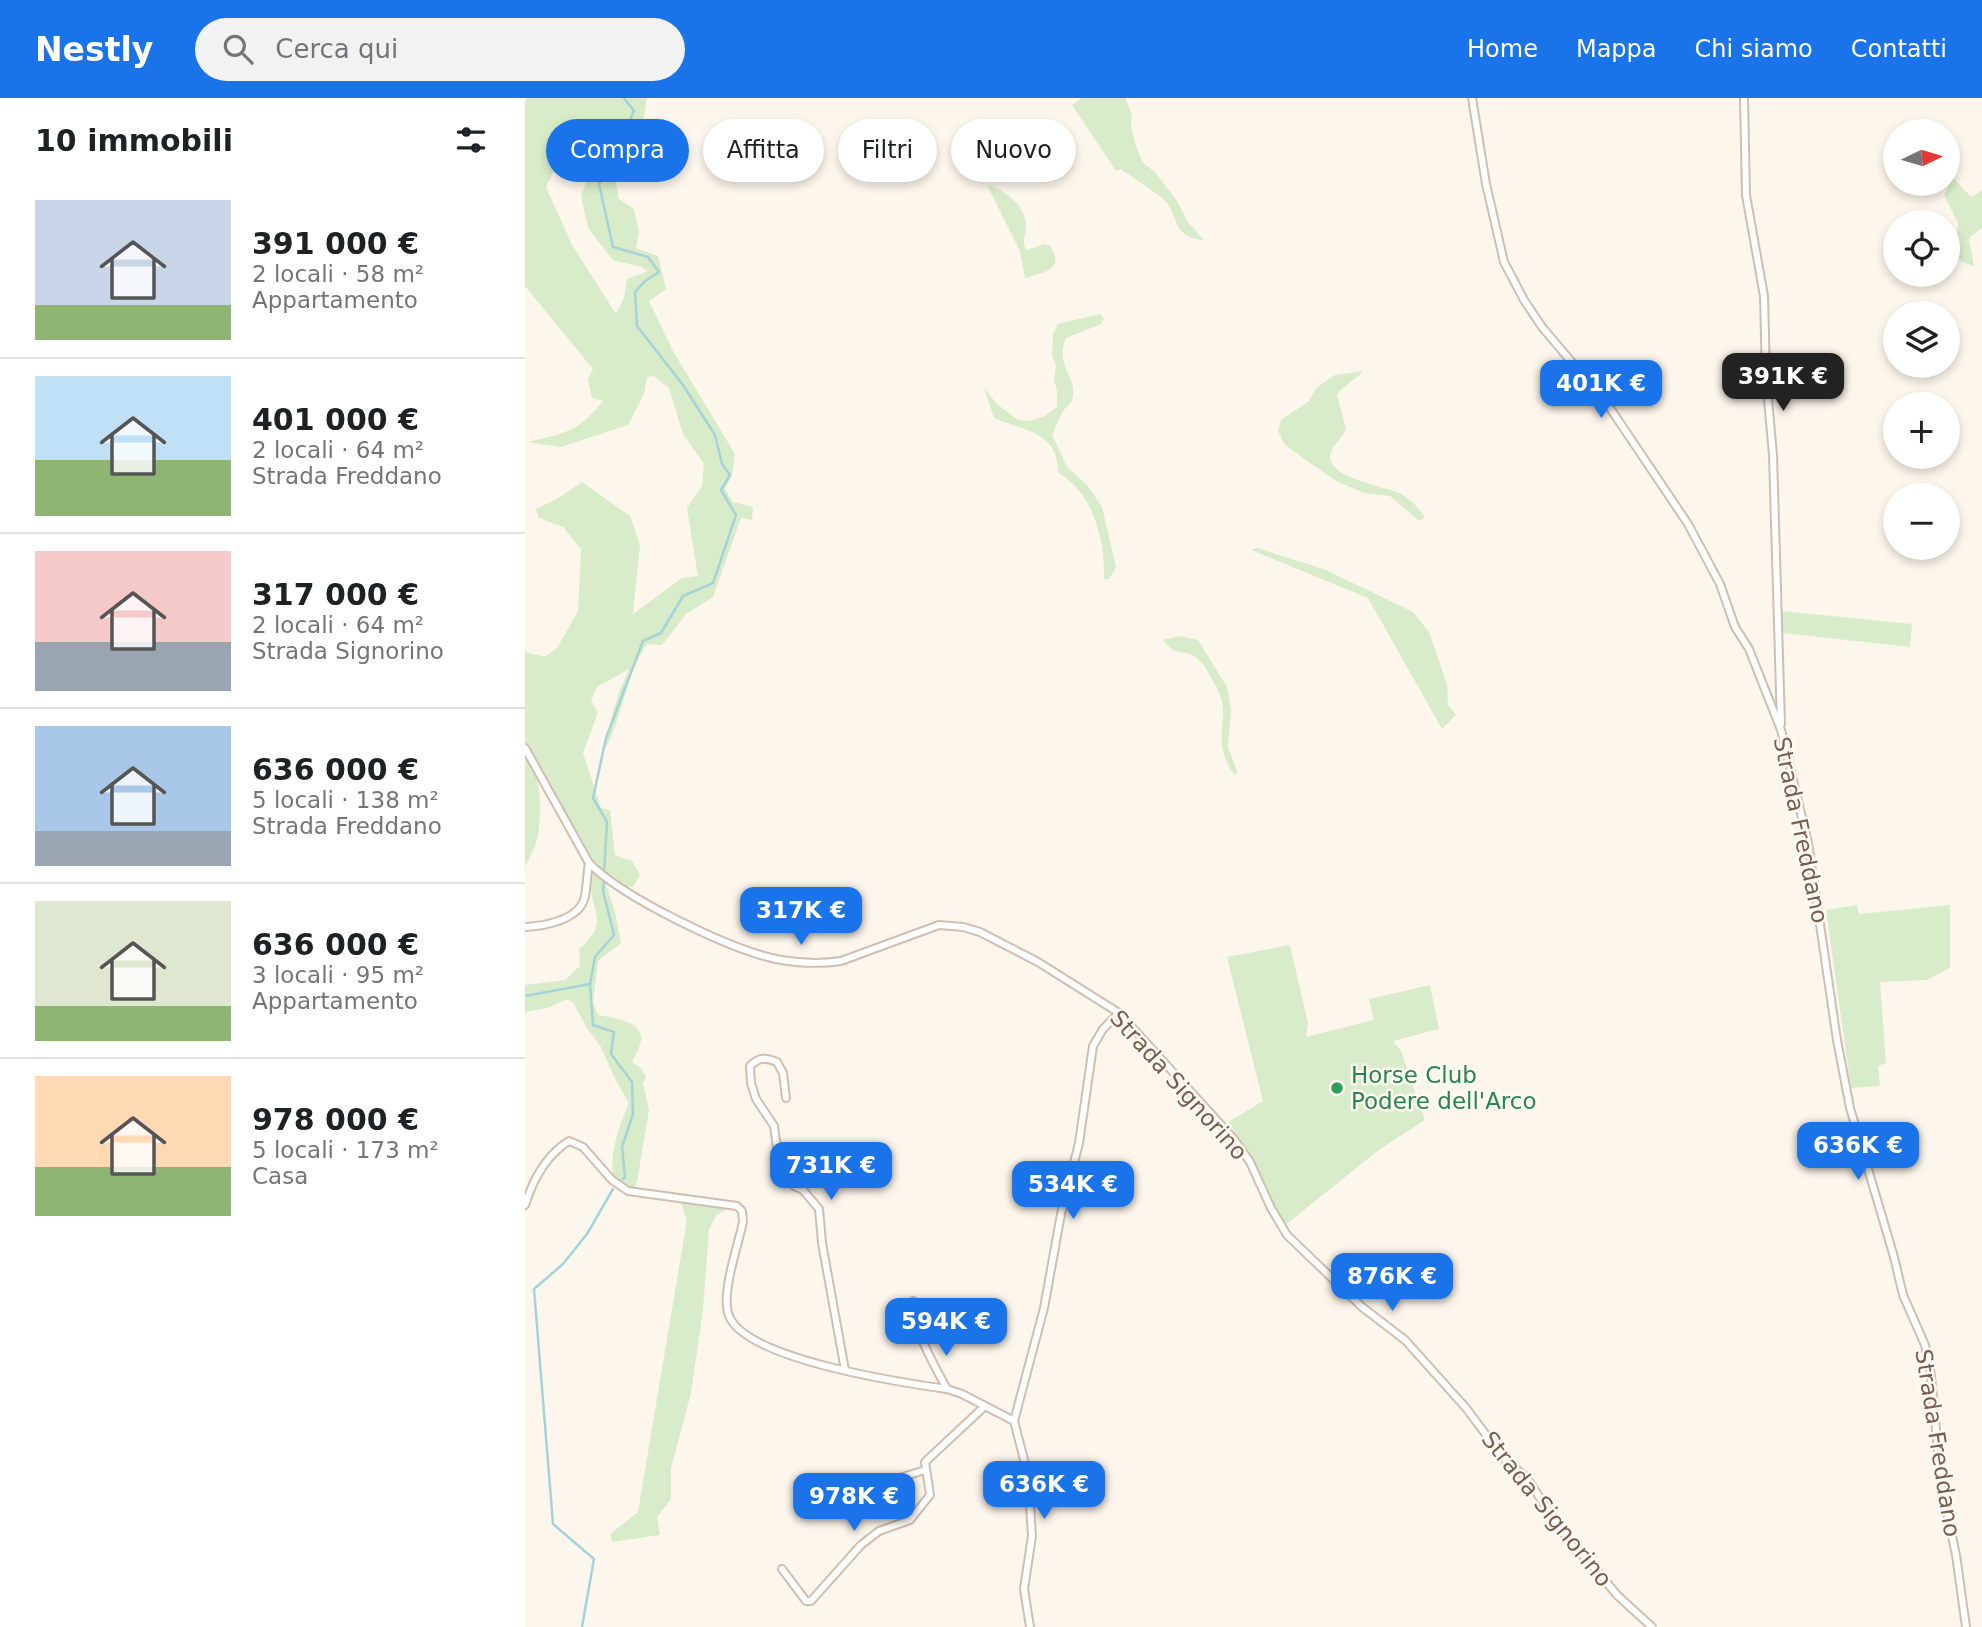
<!DOCTYPE html>
<html lang="it">
<head>
<meta charset="utf-8">
<style>
  body { margin:0; font-family:"DejaVu Sans",sans-serif; background:#f2f2f2; color:#202124; height:100vh; display:flex; flex-direction:column; font-size:26px; white-space:nowrap }
  * { box-sizing:border-box; margin:0 }
  p { font-size:23px; color:#757577 }
  .icon { flex:none; width:38px; height:38px; fill:none; stroke:currentColor; stroke-width:2; stroke-linecap:round; stroke-linejoin:round }
  .map { position:relative; flex:1; overflow:hidden }
  .details { display:flex; flex-direction:column; background:#fff; width:525px }
  .details>* { flex:none }
  .guide { position:absolute; left:21px; top:21px; width:665px; height:63px; display:flex; gap:14px }
  .needle { width:46px; rotate:85deg }
  .buttons { position:absolute; left:1358px; top:21px; display:grid; gap:14px }
  .buttons a { display:grid; place-items:center; width:77px; height:77px; border-radius:50%; background:#fff; box-shadow:0 4px 10px #0003; font-size:35px }
  .price { position:absolute; translate:-50% -60px; padding:0 16px; border-radius:14px; background:#1a73e8; color:#fff; font-size:23px; line-height:46px; filter:drop-shadow(0 2px 4px #0008) }
  .price::after { content:''; position:absolute; left:50%; top:42px; width:21px; height:16px; margin-left:-10px; background:inherit; clip-path:polygon(0 0,100% 0,50% 100%) }
  .price.active { background:#222; color:#fff }
  ul { padding:0; list-style:none }
  li { display:flex; align-items:center; gap:21px; height:175px; padding:0 35px }
  li+li { border-top:2px solid #e0e0e0 }
  li span { display:grid; place-items:center; flex:none; width:196px; height:140px; border-radius:0px; color:#555 }
  li>.icon { margin-inline-start:auto }
  span .icon { width:84px; height:84px; fill:#fffc; stroke-width:1 }
  li b { font-size:30px }
  h2 { display:flex; justify-content:space-between; align-items:center; height:84px; padding:0 35px; font-size:30px }
  .tag { padding:0 24px; border-radius:32px; background:#fff; box-shadow:0 4px 10px #0003; font-size:24px; line-height:63px }
  .tag.active { background:#1a73e8; color:#fff }
  header { display:flex; align-items:center; gap:42px; box-sizing:border-box; height:98px; padding:0 35px; background:#1a73e8; color:#fff }
  header strong { font-size:33px }
  nav { display:flex; gap:38px; margin-inline-start:auto; font-size:24px }
  .search { width:490px; height:63px; background:#f2f2f2; display:flex; align-items:center; gap:18px; box-sizing:border-box; padding:0 24px; border-radius:38px; color:#757577; font-size:26px }
  main { display:flex; flex:1; min-height:0 }
  .map>svg:first-child { display:block }
  .green { fill:#d8ecc9; fill-rule:evenodd }
  .lines { fill:none; stroke-linecap:round; stroke-linejoin:round }
  .stream { stroke:#a5d3da; stroke-width:2.5 }
  .minor-casing { stroke:#d1beb0; stroke-width:10 }
  .minor { stroke:#fff; stroke-width:6 }
  .leisure-dot { fill:#2e9e5b; stroke:#fffaf3; stroke-width:2.5 }
  .labels { text-anchor:middle; stroke-width:5; stroke-linejoin:round; paint-order:stroke }
  .street-label { font-size:23px; fill:#7a5c4d; stroke:#fffaf3 }
  .leisure-label { font-size:23px; fill:#27864d; stroke:#fffaf3; text-anchor:start }
</style>
</head>
<body>
<header>
<strong>Nestly</strong>
<div class="search"><svg class="icon" aria-label="search" viewBox="0 0 24 24"><circle cx="10" cy="10" r="6"/><path d="M15 15l6 6"/></svg>Cerca qui</div>
<nav><a>Home</a><a>Mappa</a><a>Chi siamo</a><a>Contatti</a></nav>
</header>
<main>
<section class="details">
<h2>10 immobili<svg class="icon" aria-label="filters" viewBox="0 0 24 24"><path d="M4 7h16M4 17h16"/><circle cx="9" cy="7" r="2"/><circle cx="15" cy="17" r="2"/></svg></h2>
<ul>
<li><span style="background:linear-gradient(#c9d6e8 75%,#8fb573 0)"><svg class="icon" aria-label="home" viewBox="0 0 24 24"><path d="M3 11l9-7 9 7M6 9v11h12V9"/></svg></span><div><b>391 000 €</b><p>2 locali · 58 m²</p><p>Appartamento</p></div></li>
<li><span style="background:linear-gradient(#bfe0f5 60%,#8fb573 0)"><svg class="icon" aria-label="home" viewBox="0 0 24 24"><path d="M3 11l9-7 9 7M6 9v11h12V9"/></svg></span><div><b>401 000 €</b><p>2 locali · 64 m²</p><p>Strada Freddano</p></div></li>
<li><span style="background:linear-gradient(#f6c9c9 65%,#9aa5b1 0)"><svg class="icon" aria-label="home" viewBox="0 0 24 24"><path d="M3 11l9-7 9 7M6 9v11h12V9"/></svg></span><div><b>317 000 €</b><p>2 locali · 64 m²</p><p>Strada Signorino</p></div></li>
<li><span style="background:linear-gradient(#a9c7e8 75%,#9aa5b1 0)"><svg class="icon" aria-label="home" viewBox="0 0 24 24"><path d="M3 11l9-7 9 7M6 9v11h12V9"/></svg></span><div><b>636 000 €</b><p>5 locali · 138 m²</p><p>Strada Freddano</p></div></li>
<li><span style="background:linear-gradient(#dfe7d0 75%,#8fb573 0)"><svg class="icon" aria-label="home" viewBox="0 0 24 24"><path d="M3 11l9-7 9 7M6 9v11h12V9"/></svg></span><div><b>636 000 €</b><p>3 locali · 95 m²</p><p>Appartamento</p></div></li>
<li><span style="background:linear-gradient(#ffd9b3 65%,#8fb573 0)"><svg class="icon" aria-label="home" viewBox="0 0 24 24"><path d="M3 11l9-7 9 7M6 9v11h12V9"/></svg></span><div><b>978 000 €</b><p>5 locali · 173 m²</p><p>Casa</p></div></li>
</ul>
</section>
<div class="map">
<svg width="1457" height="1529" viewBox="0 0 1457 1529">
  <rect width="100%" height="100%" fill="#fdf6ec"/>
  <!-- green -->
  <g class="green">
    <path d="M2,0H122L113,53L89,73L94,101L109,111L114,133L111,150L133,158L141,191L124,203L148,253L210,356L207,377L200,391L208,404L228,409L227,422L216,420L188,499L161,516L137,547L122,546C101,577 98,615 82,648L79,646L94,594L104,571L72,589L66,603L73,614L58,655L76,710L85,712L90,757L107,763L115,777L108,789L92,787L71,768L0,645V554L20,559L32,550L53,513L56,451L38,429L14,420L11,411L32,401L57,384L105,418L115,447L108,516L157,480L173,478L162,410L177,388L179,366L158,336L144,290L129,278L122,279L119,296L103,327L36,349L3,344C41,335 53,334 78,303L67,300L63,282L68,271L0,188V4ZM45,40L71,46L69,66L56,97L63,130L88,162L116,169L123,173L102,181L99,200L91,216L47,147L21,89Z"/>
    <path d="M557,0H600L607,16L606,29L611,48L618,65L630,74L652,103L662,123L679,142C645,140 656,117 638,101C625,90 609,81 596,71L591,73L547,7Z"/>
    <polygon points="1428,80 1446,99 1457,92 1457,130 1444,140 1449,169 1430,160 1433,125 1419,97"/>
    <path d="M462,87C481,92 502,109 501,130C500,139 497,143 501,152L520,146L525,148C541,172 519,174 500,180L495,153Z"/>
    <path d="M575,216L579,221L576,226L541,240C529,268 552,278 548,298C547,306 544,306 539,312C534,318 531,329 527,337L542,369L562,387L577,409L591,469L584,481H579C580,449 572,411 550,388C545,382 538,379 533,374C533,333 499,333 469,320L459,290L472,306L493,322L505,323L520,318L532,309V293L529,282L531,267L527,258L528,236L533,226Z"/>
    <path d="M838,273C830,283 818,287 812,297L821,331C818,339 809,346 806,354C798,381 860,387 876,396C886,401 893,410 900,419L894,423L865,398L839,395L811,383L785,365L760,347L753,333L756,322L784,303L792,289L810,277Z"/>
    <polygon points="733,450 801,472 888,514 904,534 922,586 923,607 931,617 917,631 843,500 726,452"/>
    <polygon points="1256,513 1387,526 1385,549 1258,535"/>
    <path d="M654,538L673,542L702,589L706,612L703,650L713,675L709,677C703,668 698,657 697,646C695,622 704,612 690,587C685,577 677,561 667,557C653,551 650,558 638,542Z"/>
    <path d="M0,657C18,673 18,727 10,748C7,755 3,762 0,769Z"/>
    <path d="M68,774L81,786L90,814L96,845L73,863L68,904L73,917C86,920 118,922 116,942C115,949 110,958 107,964L115,969L121,979L118,985L124,1012L112,1084L108,1093L88,1081C85,1053 93,1031 104,1005L91,983L76,949L62,930L49,906L42,901L23,910L0,914V887L40,882L55,868L54,851C92,820 56,805 68,774Z"/>
    <polygon points="1332,807 1334,816 1425,807 1425,870 1402,882 1355,884 1361,965 1353,968 1355,988 1326,990 1301,812"/>
    <polygon points="765,847 783,926 781,939 849,922 844,901 905,887 914,931 868,943 876,953 900,1022 855,1051 759,1128 728,1061 703,1024 738,1003 702,859"/>
    <polygon points="156,1105 203,1111 191,1117 184,1132 178,1212 166,1295 146,1370 146,1401 132,1419 135,1437 87,1444 85,1436 113,1414 162,1122"/>
  </g>
  <g class="lines">
    <!-- stream -->
    <g class="stream">
      <polyline points="79,776 82,724 68,700 81,640 118,543 136,535 158,498 188,485 211,417 196,392 205,377 197,366 190,337 158,287 112,228 110,194 120,183 134,174 123,159 88,149 74,86 109,13 99,0"/>
      <polyline points="65,886 68,927 89,934 86,956 107,984 108,1016 97,1049 100,1079 98,1081"/>
      <polyline points="0,898 65,886 70,859 89,837 78,793 79,781"/>
      <polyline points="57,1529 69,1461 28,1426 9,1191 38,1166 62,1136 88,1091"/>
    </g>
    <defs>
      <g id="minor">
        <polyline points="947,0 961,86 979,164 999,202 1017,229 1083,307 1163,426 1195,486 1210,529 1224,551 1256,632 1283,745 1312,942 1325,1010 1369,1159 1378,1197 1400,1247 1406,1278 1416,1386 1431,1457 1441,1529"/>
        <polyline points="1219,0 1221,97 1239,198 1241,279 1248,357 1256,626"/>
        <path d="M0,650L64,765C97,799 204,851 251,861C272,865 296,866 316,863L414,827L438,829L455,834L513,864L594,915L708,1040L725,1064L746,1110L762,1137L837,1209L880,1242L941,1310L980,1362L1001,1379L1049,1451L1064,1463L1092,1497L1127,1529"/>
        <path d="M0,829C19,828 56,822 60,798C62,787 62,776 64,765"/>
        <path d="M261,1000L258,975L252,964C241,959 234,959 225,968L226,985L231,1001L249,1028L254,1064L260,1079L269,1088L278,1092L294,1111L297,1145L320,1272"/>
        <path d="M0,1107C8,1082 21,1057 44,1043L58,1049L87,1082L103,1093L212,1108L217,1113L218,1124C213,1148 197,1192 203,1215C215,1261 379,1285 422,1291"/>
        <path d="M388,1203C389,1233 408,1265 422,1291L437,1296L489,1323"/>
        <polyline points="313,1399 400,1372"/>
        <polyline points="257,1471 281,1503 286,1503 336,1447 354,1433 385,1422 405,1397 400,1364 460,1308"/>
        <polyline points="505,1529 499,1491 507,1438 503,1377 489,1323 519,1210 536,1116 554,1045 568,948 578,931 594,915"/>
      </g>
    </defs>
    <!-- minor casing -->
    <use href="#minor" class="minor-casing"/>
    <!-- minor -->
    <use href="#minor" class="minor"/>
  </g>
  <!-- markers -->
  <circle class="leisure-dot" cx="812" cy="990" r="7"/>
  <g class="labels">
    <!-- street labels -->
    <g class="street-label">
      <text transform="translate(1276 732) rotate(78)" y="8">Strada Freddano</text>
      <text transform="translate(654 987) rotate(48)" y="8">Strada Signorino</text>
      <text transform="translate(1413 1345) rotate(81)" y="8">Strada Freddano</text>
      <text transform="translate(1022 1411) rotate(51)" y="8">Strada Signorino</text>
    </g>
    <!-- leisure labels -->
    <g class="leisure-label">
      <text x="826" y="985">Horse Club<tspan x="826" dy="26">Podere dell'Arco</tspan></text>
    </g>
  </g>
</svg>
<div class="buttons">
<a><svg class="needle" viewBox="-14 -14 28 28"><path d="M0-13l5 13h-10z" fill="#e53935"/><path d="M0 13l5-13h-10z" fill="#757577"/></svg></a>
<a><svg class="icon" aria-label="locate" viewBox="0 0 24 24"><circle cx="12" cy="12" r="6"/><path d="M12 2v4M12 18v4M2 12h4M18 12h4"/></svg></a>
<a><svg class="icon" aria-label="layers" viewBox="0 0 24 24"><path d="M12 4l9 5-9 5-9-5zM3 14l9 5 9-5"/></svg></a>
<a>+</a>
<a>−</a>
</div>
<b class="price active" style="left:1258px;top:315px">391K €</b>
<b class="price" style="left:1076px;top:322px">401K €</b>
<b class="price" style="left:276px;top:849px">317K €</b>
<b class="price" style="left:1333px;top:1084px">636K €</b>
<b class="price" style="left:306px;top:1104px">731K €</b>
<b class="price" style="left:548px;top:1123px">534K €</b>
<b class="price" style="left:867px;top:1215px">876K €</b>
<b class="price" style="left:421px;top:1260px">594K €</b>
<b class="price" style="left:519px;top:1423px">636K €</b>
<b class="price" style="left:329px;top:1435px">978K €</b>
<div class="guide">
<a class="tag active">Compra</a>
<a class="tag">Affitta</a>
<a class="tag">Filtri</a>
<a class="tag">Nuovo</a>
</div>
</div>
</main>
</body>
</html>
